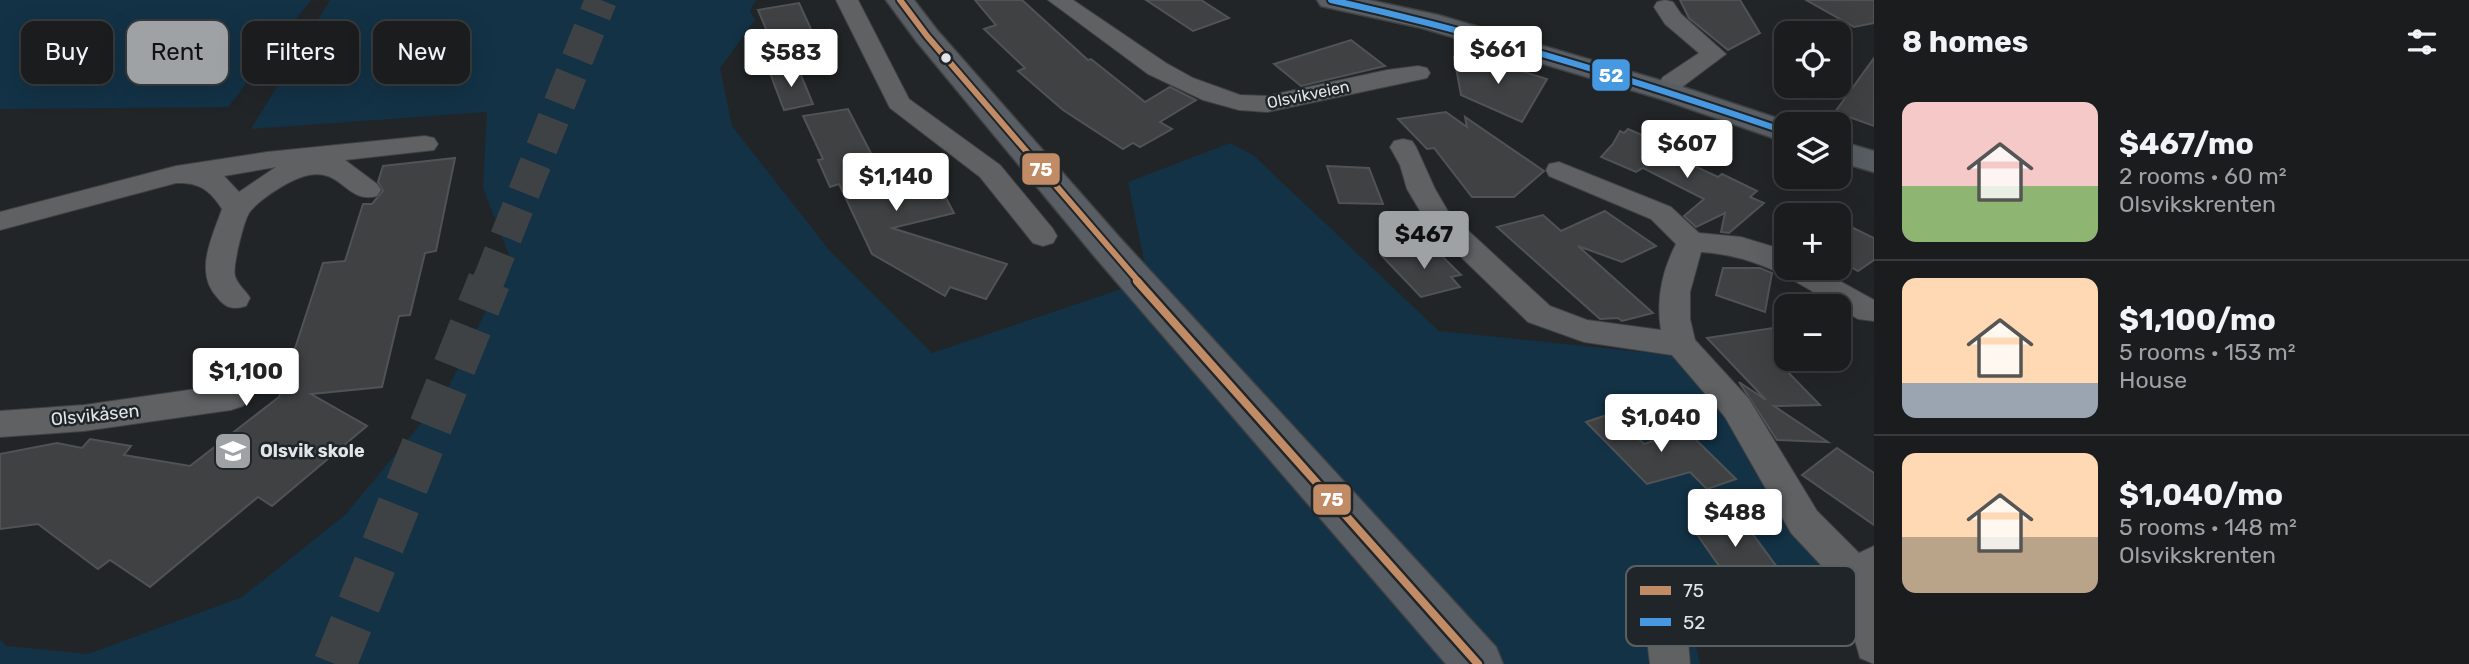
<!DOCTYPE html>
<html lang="en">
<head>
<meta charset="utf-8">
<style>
  body { margin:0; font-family:Rubik,sans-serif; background:#232526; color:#f1f3f6; height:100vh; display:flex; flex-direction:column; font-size:26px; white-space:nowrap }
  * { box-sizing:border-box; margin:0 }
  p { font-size:23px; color:#9fa1a4 }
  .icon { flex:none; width:38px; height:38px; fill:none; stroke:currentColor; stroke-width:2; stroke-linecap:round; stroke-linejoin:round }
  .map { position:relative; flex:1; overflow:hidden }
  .sheet { display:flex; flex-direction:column; background:#1a1c1d; width:595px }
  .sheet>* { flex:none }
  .hud { position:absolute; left:21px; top:21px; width:665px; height:63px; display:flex; gap:14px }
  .buttons { position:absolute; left:1774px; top:21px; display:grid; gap:14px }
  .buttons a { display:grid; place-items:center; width:77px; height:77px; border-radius:14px; background:#1a1c1d; box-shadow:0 7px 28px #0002,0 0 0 2px #383a3b; font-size:35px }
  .price { position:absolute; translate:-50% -60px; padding:0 16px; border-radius:7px; background:#fff; color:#222; font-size:23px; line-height:46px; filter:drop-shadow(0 2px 4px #0008) }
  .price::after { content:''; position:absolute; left:50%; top:42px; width:21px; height:16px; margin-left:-10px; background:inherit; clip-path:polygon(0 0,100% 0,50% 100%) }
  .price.current { background:#9ea2a4; color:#111 }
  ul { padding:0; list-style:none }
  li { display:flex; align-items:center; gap:21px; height:175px; padding:0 28px }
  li+li { border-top:2px solid #383a3b }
  li span { display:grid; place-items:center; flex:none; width:196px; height:140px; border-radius:14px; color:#555 }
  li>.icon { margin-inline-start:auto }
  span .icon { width:84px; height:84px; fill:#fffc; stroke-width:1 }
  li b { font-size:30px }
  h2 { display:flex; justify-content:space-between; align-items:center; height:84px; padding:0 28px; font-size:30px }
  .pill { padding:0 24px; border-radius:14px; background:#1a1c1d; box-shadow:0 7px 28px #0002,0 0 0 2px #383a3b; font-size:24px; line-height:63px }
  .pill.current { background:#9ea2a4; color:#111 }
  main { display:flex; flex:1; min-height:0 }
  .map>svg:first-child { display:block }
  .green { fill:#133246 }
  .building { fill:#3f4143; stroke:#505355; stroke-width:2 }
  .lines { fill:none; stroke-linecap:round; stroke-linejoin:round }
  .major-tunnel-far1 { stroke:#3f4244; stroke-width:32; stroke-dasharray:32 16; stroke-linecap:butt }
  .major-tunnel { stroke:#3f4244; stroke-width:43; stroke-dasharray:43 21; stroke-linecap:butt }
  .minor-casing { stroke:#3f4143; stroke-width:2 }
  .major-casing { stroke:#3f4143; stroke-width:3 }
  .minor { fill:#5f6162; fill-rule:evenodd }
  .major { fill:#585e63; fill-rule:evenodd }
  .bus-1-far1-casing { stroke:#202529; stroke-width:10 }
  .bus-1-casing { stroke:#202529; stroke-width:13 }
  .bus-2-casing { stroke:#202529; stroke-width:10 }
  .bus-1-far1 { stroke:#c18c65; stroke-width:6 }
  .bus-1 { stroke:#c18c65; stroke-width:8 }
  .bus-2 { stroke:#4699e1; stroke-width:6 }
  .bus-dot { fill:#e1e5e7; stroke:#202529; stroke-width:2.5 }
  .labels { text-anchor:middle; stroke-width:5; stroke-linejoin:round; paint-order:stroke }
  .far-street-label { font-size:16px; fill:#e1e5e7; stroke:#202529 }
  .street-label { font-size:18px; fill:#e1e5e7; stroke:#202529 }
  .poi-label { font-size:18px; font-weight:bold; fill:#e1e5e7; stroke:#202529; text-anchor:start }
  .key { fill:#202529; stroke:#5a5f62; stroke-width:2 }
  .key-label { font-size:19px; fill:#e1e5e7 }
  .line-badge { stroke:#202529; stroke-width:2.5 }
  .badge-label { font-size:19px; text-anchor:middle; font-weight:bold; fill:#fff }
</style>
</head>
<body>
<main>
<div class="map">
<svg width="1874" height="664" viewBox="0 0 1874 664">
  <rect width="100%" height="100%" fill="#222527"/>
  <!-- green -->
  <g class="green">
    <polygon points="0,0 311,0 228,107 0,109"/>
    <polygon points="330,0 756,0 750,11 755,20 720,68 732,126 829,250 932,353 1148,280 1128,182 1230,143 1253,155 1439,331 1690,357 1846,587 1690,621 1700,664 0,664 0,639 6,646 88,654 242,597 345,515 444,396 511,260 483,188 487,112 251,129"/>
  </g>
  <!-- building -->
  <g class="building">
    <polygon points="975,0 1022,0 1088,60 1091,59 1145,102 1170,87 1196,100 1160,122 1172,129 1140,147 1133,143 1123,149 1063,110 1018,71 1025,68 984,29 996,25"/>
    <polygon points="1146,0 1201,0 1229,18 1193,31"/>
    <polygon points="1680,0 1740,0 1760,33 1728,50 1689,18"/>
    <polygon points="1806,0 1874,0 1874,23 1854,27"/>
    <polygon points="799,3 816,40 774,48 758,10"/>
    <polygon points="1351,40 1385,66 1301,86 1274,64"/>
    <polygon points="1454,57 1493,62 1547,79 1522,122 1461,95"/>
    <polygon points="1874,58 1874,126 1835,112"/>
    <polygon points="798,68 813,104 784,110 770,73"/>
    <polygon points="848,109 889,188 893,187 899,196 940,187 954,213 892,228 1007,264 986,299 950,287 945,296 872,254 839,184 830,187 818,160 823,159 803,116"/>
    <polygon points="1446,112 1467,127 1465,117 1544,171 1514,197 1472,197 1434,148 1427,149 1398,119"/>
    <polygon points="1628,129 1665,145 1660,150 1718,177 1722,174 1757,191 1750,197 1764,203 1729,233 1721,232 1725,213 1696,227 1684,216 1704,199 1643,168 1636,172 1601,157 1613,144 1620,131 1624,133"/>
    <polygon points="455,158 436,251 425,253 410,315 399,316 382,387 311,394 367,426 272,506 258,497 150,587 110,560 98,569 38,524 0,529 0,454 57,443 82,448 90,439 131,446 124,455 190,466 279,397 323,263 345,261 363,204 372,204 383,191 378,182 383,166"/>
    <polygon points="1327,166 1369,168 1383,204 1339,203"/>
    <polygon points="1605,211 1656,246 1622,262 1578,246 1653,313 1622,321 1618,318 1600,319 1497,227 1543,215 1561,231"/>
    <polygon points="1839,221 1874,238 1874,260 1858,271 1839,260"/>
    <polygon points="1416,248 1422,248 1429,255 1438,252 1461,275 1451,277 1460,287 1421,297 1382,256"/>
    <polygon points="1723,268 1760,268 1772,273 1765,312 1716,295"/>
    <polygon points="1787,326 1781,365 1820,405 1774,406 1828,442 1777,440 1739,382 1766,400 1707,338"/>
    <polygon points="1613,413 1644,444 1686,430 1736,479 1707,489 1690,472 1647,484 1586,422"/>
    <polygon points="1837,448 1874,473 1874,525 1802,475"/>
    <polygon points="1746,525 1777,567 1724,573 1694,530"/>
  </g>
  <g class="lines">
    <!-- major-tunnel-far1 -->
    <polyline class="major-tunnel-far1" points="488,282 601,0"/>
    <!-- major-tunnel -->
    <polyline class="major-tunnel" points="335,664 489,281"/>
    <defs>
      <g id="minor">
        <polygon points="836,0 858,0 909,99 1000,165 1053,229 1057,236 1053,243 1043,246 1033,243 980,177 890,108"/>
        <polygon points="1048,0 1073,0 1166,63 1193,78 1240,95 1267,96 1387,70 1418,66 1427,68 1430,73 1427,78 1267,112 1239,110 1203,100 1148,74"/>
        <polygon points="1665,0 1673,2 1681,14 1726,54 1682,87 1675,97 1666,99 1657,97 1654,92 1663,77 1699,53 1665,24 1654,7 1657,2"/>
        <path d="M425,136L434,138L438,144L434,150L345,160L377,184L381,190L377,196C346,204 343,169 309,175C292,178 259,199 249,213C244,221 232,267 235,276C237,284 246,291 250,298L246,306C232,310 226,308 217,297C194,272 212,238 222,209C210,190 199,182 176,183L0,230V212L176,166L267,152ZM276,167L239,192L224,176Z"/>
        <path d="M1403,139L1412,141L1416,147L1435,189L1449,213L1550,306L1587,320L1661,330C1656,300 1662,271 1676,244L1651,219L1549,176L1546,170L1549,164L1559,162L1671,207L1699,233L1741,237L1787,251V268H1816L1874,300V321L1858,319C1805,288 1766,256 1701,252L1690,292V319L1695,340L1749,399L1817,511L1859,553L1874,546V664L1860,658L1848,616C1840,621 1832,626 1823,627C1797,631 1703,624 1688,641L1690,664H1650C1649,654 1646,641 1649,632C1672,566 1801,615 1835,580L1791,533L1725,417L1672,355L1584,342L1528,322L1429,226L1407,189L1400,165L1390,147L1394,141Z"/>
        <polygon points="231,384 243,388 248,397 243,406 231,410 84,431 0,437 0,411 84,405"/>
      </g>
      <g id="major">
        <polygon points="886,0 914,0 937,30 1121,239 1496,647 1503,664 1446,664 1095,257 917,42"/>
        <polygon points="1317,0 1369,0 1438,15 1683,87 1795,124 1787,124 1787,141 1776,139 1661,99 1422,28 1321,6"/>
        <polygon points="1839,141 1874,151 1874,172 1839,162"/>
      </g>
    </defs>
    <!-- minor casing -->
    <use href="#minor" class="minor-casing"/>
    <!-- major casing -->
    <use href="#major" class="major-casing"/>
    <!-- minor -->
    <use href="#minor" class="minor"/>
    <!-- major -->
    <use href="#major" class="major"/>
    <defs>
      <polyline id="bus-1-far1" points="900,0 927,36 1139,282"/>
      <polyline id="bus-1" points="1137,281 1478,664"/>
      <path id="bus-2" d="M1331,0C1486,34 1637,81 1787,132"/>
    </defs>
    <!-- bus-1-far1 casing -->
    <use href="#bus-1-far1" class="bus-1-far1-casing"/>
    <!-- bus-1 casing -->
    <use href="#bus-1" class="bus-1-casing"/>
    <!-- bus-2 casing -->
    <use href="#bus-2" class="bus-2-casing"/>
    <!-- bus-1-far1 -->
    <use href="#bus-1-far1" class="bus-1-far1"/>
    <!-- bus-1 -->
    <use href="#bus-1" class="bus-1"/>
    <!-- bus-2 -->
    <use href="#bus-2" class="bus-2"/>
  </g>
  <!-- icons -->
  <defs>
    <symbol id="school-square" viewBox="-11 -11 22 22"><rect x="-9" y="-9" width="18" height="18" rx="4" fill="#9ea2a4" stroke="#202529"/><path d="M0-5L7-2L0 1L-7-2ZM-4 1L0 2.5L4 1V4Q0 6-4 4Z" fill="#fff"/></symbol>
  </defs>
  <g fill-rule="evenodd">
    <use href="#school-square" x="211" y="429" width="44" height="44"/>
  </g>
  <!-- markers -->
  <circle class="bus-dot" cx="946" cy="58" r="6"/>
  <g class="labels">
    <!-- far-street labels -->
    <g class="far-street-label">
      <text transform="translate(1308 94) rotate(-12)" y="6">Olsvikveien</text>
    </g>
    <!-- street labels -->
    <g class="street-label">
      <text transform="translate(95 415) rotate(-6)" y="6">Olsvikåsen</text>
    </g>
    <!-- poi labels -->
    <g class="poi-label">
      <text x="260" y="457">Olsvik skole</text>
    </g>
  </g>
  <!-- legend -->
  <rect x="1626" y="566" width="230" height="80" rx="10" class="key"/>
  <rect x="1640" y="586" width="31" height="9" fill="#c18c65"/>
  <rect x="1640" y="618" width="31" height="8" fill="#4699e1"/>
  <g class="key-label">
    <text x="1683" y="597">75</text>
    <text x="1683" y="629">52</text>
  </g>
  <g class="line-badge">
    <rect x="1591" y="58" width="40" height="34" rx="7" fill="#4699e1"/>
    <rect x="1021" y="152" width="40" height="34" rx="7" fill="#c18c65"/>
    <rect x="1312" y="483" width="40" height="33" rx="7" fill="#c18c65"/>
  </g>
  <g class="badge-label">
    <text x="1611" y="82">52</text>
    <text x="1041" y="176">75</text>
    <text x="1332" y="506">75</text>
  </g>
</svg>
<div class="buttons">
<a><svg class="icon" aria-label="locate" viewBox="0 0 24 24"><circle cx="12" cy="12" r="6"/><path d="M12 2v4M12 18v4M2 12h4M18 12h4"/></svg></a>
<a><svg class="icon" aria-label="layers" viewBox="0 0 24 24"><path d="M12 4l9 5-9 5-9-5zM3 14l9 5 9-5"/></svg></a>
<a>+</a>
<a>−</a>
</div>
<b class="price" style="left:1498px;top:86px">$661</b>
<b class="price" style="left:791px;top:89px">$583</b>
<b class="price" style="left:1687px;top:180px">$607</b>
<b class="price" style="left:896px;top:213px">$1,140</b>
<b class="price current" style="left:1424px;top:271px">$467</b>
<b class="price" style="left:246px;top:408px">$1,100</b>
<b class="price" style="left:1661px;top:454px">$1,040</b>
<b class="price" style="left:1735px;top:549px">$488</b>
<div class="hud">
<a class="pill">Buy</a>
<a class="pill current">Rent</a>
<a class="pill">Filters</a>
<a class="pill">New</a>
</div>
</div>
<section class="sheet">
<h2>8 homes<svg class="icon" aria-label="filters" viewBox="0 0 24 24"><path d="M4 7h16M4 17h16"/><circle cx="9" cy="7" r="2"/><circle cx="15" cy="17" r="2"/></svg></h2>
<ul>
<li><span style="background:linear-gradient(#f6c9c9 60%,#8fb573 0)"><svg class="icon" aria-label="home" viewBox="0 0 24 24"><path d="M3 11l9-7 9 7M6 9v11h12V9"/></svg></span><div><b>$467/mo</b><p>2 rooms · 60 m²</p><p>Olsvikskrenten</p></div></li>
<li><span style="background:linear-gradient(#ffd9b3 75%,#9aa5b1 0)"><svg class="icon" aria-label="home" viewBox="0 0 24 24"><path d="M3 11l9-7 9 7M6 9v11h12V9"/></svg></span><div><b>$1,100/mo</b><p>5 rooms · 153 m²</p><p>House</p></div></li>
<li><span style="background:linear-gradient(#ffd9b3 60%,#b9a48a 0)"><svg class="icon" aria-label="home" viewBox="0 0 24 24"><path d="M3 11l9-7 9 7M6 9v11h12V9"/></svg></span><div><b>$1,040/mo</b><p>5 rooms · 148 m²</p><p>Olsvikskrenten</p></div></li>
</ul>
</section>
</main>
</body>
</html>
